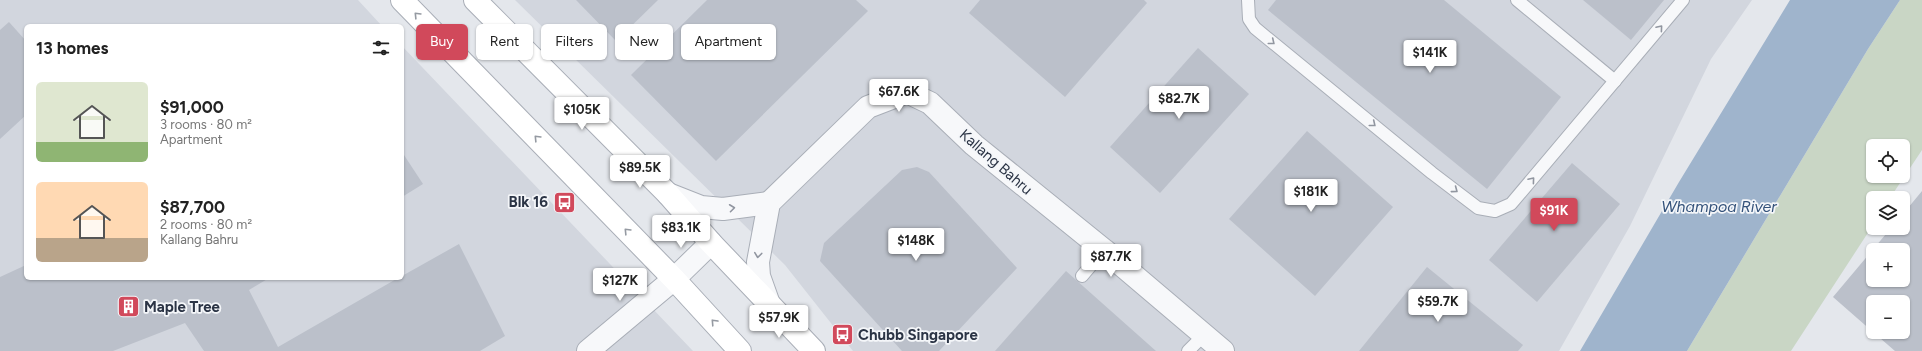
<!DOCTYPE html>
<html lang="en">
<head>
<meta charset="utf-8">
<style>
  body { margin:0; font-family:Figtree,sans-serif; background:#f6f6f6; color:#222; height:100vh; display:flex; flex-direction:column; font-size:15px; white-space:nowrap }
  * { box-sizing:border-box; margin:0 }
  p { font-size:13px; color:#767676 }
  .icon { flex:none; width:22px; height:22px; fill:none; stroke:currentColor; stroke-width:2; stroke-linecap:round; stroke-linejoin:round }
  .map { position:relative; flex:1; overflow:hidden }
  .sheet { position:absolute; left:24px; top:24px; width:380px; height:256px; display:flex; flex-direction:column; background:#fff; border-radius:6px; box-shadow:0 1px 3px #0004 }
  .sheet>* { flex:none }
  .banner { position:absolute; left:416px; top:24px; width:380px; height:36px; display:flex; gap:8px }
  .buttons { position:absolute; left:1866px; top:139px; display:grid; gap:8px }
  .buttons a { display:grid; place-items:center; width:44px; height:44px; border-radius:6px; background:#fff; box-shadow:0 1px 3px #0004; font-size:20px }
  .price { position:absolute; translate:-50% -34px; padding:0 9px; border-radius:4px; background:#fff; color:#222; font-size:13px; line-height:26px; filter:drop-shadow(0 1px 2px #0008) }
  .price::after { content:''; position:absolute; left:50%; top:24px; width:12px; height:9px; margin-left:-6px; background:inherit; clip-path:polygon(0 0,100% 0,50% 100%) }
  .price.selected { background:#d1495b; color:#fff }
  ul { padding:0; list-style:none }
  li { display:flex; align-items:center; gap:12px; height:100px; padding:0 12px }
  li span { display:grid; place-items:center; flex:none; width:112px; height:80px; border-radius:6px; color:#555 }
  li>.icon { margin-inline-start:auto }
  span .icon { width:48px; height:48px; fill:#fffc; stroke-width:1 }
  li b { font-size:17px }
  h2 { display:flex; justify-content:space-between; align-items:center; height:48px; padding:0 12px; font-size:17px }
  .chip { padding:0 14px; border-radius:6px; background:#fff; box-shadow:0 1px 3px #0004; font-size:14px; line-height:36px }
  .chip.selected { background:#d1495b; color:#fff }
  .map>svg:first-child { display:block }
  .built { fill:#d2d6de }
  .green { fill:#c9d6c5; fill-rule:evenodd }
  .water { fill:#9fb4cc }
  .building { fill:#bbc0ca; fill-rule:evenodd }
  .lines { fill:none; stroke-linecap:round; stroke-linejoin:round }
  .service-casing { stroke:#a9aeb7; stroke-width:14 }
  .minor-casing { stroke:#a9aeb7; stroke-width:24 }
  .secondary-casing { stroke:#a9aeb7; stroke-width:24 }
  .service { stroke:#f7f8fa; stroke-width:12 }
  .minor { stroke:#f7f8fa; stroke-width:22 }
  .secondary { stroke:#fff; stroke-width:22 }
  .oneway { stroke:#959aa2 }
  .oneway2 { stroke:#9196a0 }
  .labels { text-anchor:middle; stroke-width:3.5; stroke-linejoin:round; paint-order:stroke }
  .street-label { font-size:15px; fill:#2b3445; stroke:#f4f6f9 }
  .poi-label { font-size:15px; font-weight:bold; fill:#2b3445; stroke:#f4f6f9; text-anchor:start }
  .water-label { font-size:16px; font-style:italic; fill:#34527a; stroke:#f4f6f9 }
</style>
</head>
<body>
<div class="map">
<svg width="1922" height="351" viewBox="0 0 1922 351">
  <rect width="100%" height="100%" fill="#e4e7ec"/>
  <!-- built -->
  <g class="built">
    <polygon points="0,0 358,0 382,26 26,26 26,278 402,278 402,46 693,351 0,351"/>
    <polygon points="515,0 1752,0 1711,59 1630,226 1559,351 853,351 785,265"/>
  </g>
  <!-- green -->
  <path class="green" d="M1900,0H1922V150L1890,198H1873V225L1791,351H1687L1868,49ZM1873,146H1903V176H1873Z"/>
  <!-- water -->
  <polygon class="water" points="1790,0 1900,0 1868,49 1687,351 1580,351 1679,182"/>
  <!-- building -->
  <g class="building">
    <polygon points="576,0 658,0 616,41"/>
    <polygon points="707,0 856,0 868,11 716,161 631,75"/>
    <polygon points="980,0 1144,0 1147,3 1065,97 969,13"/>
    <polygon points="1276,0 1444,0 1561,97 1487,189 1268,10"/>
    <polygon points="1583,0 1664,0 1631,40"/>
    <polygon points="9,22 26,41 26,115 0,139 0,30"/>
    <polygon points="1198,48 1249,94 1160,193 1110,147"/>
    <polygon points="1307,131 1393,207 1315,296 1229,219"/>
    <polygon points="402,152 423,184 402,197"/>
    <polygon points="1572,163 1620,204 1537,302 1489,260"/>
    <polygon points="917,167 929,172 1017,268 939,351 902,351 820,261 824,243 902,170"/>
    <path d="M1922,191V351H1895L1873,332H1903V302H1873V332L1833,297L1891,228H1903V214ZM1873,250H1903V280H1873Z"/>
    <polygon points="459,244 505,336 480,351 204,351 185,323 113,351 0,351 0,277 26,265 26,278 269,278 249,290 278,347 398,278 402,278 402,276"/>
    <polygon points="1427,267 1523,345 1518,351 1359,351"/>
    <polygon points="1066,271 1156,351 995,351"/>
  </g>
  <g class="lines">
    <defs>
      <g id="service">
        <polyline points="1248,0 1249,19 1255,28 1432,173 1478,208 1495,211 1511,204 1683,0"/>
        <polyline points="1517,0 1615,81"/>
        <polyline points="1082,276 1104,250"/>
        <polyline points="1188,351 1204,335"/>
      </g>
      <g id="minor">
        <polyline points="668,194 701,207 723,209 769,203"/>
        <polyline points="769,304 759,276 758,262 769,203 868,107 907,92 930,103 974,145 1104,250 1223,351"/>
        <polyline points="588,351 674,279 711,243"/>
      </g>
      <g id="secondary">
        <polyline points="402,0 674,279 740,351"/>
        <polyline points="475,0 668,194 711,243 814,351"/>
      </g>
    </defs>
    <!-- service casing -->
    <use href="#service" class="service-casing"/>
    <!-- minor casing -->
    <use href="#minor" class="minor-casing"/>
    <!-- secondary casing -->
    <use href="#secondary" class="secondary-casing"/>
    <!-- service -->
    <use href="#service" class="service"/>
    <!-- minor -->
    <use href="#minor" class="minor"/>
    <!-- secondary -->
    <use href="#secondary" class="secondary"/>
  </g>
  <!-- one-way arrows -->
  <defs><path id="oneway-chevron" d="M-2-3.5L2.5 0L-2 3.5" fill="none" stroke-width="1.6" stroke-linecap="round" stroke-linejoin="round"/></defs>
  <g class="oneway">
    <use href="#oneway-chevron" transform="translate(417 15) rotate(-134)"/>
    <use href="#oneway-chevron" transform="translate(537 138) rotate(-134)"/>
    <use href="#oneway-chevron" transform="translate(627 231) rotate(-134)"/>
    <use href="#oneway-chevron" transform="translate(714 322) rotate(-133)"/>
  </g>
  <g class="oneway2">
    <use href="#oneway-chevron" transform="translate(1660 28) rotate(-50)"/>
    <use href="#oneway-chevron" transform="translate(1272 42) rotate(39)"/>
    <use href="#oneway-chevron" transform="translate(1373 124) rotate(39)"/>
    <use href="#oneway-chevron" transform="translate(1532 180) rotate(-50)"/>
    <use href="#oneway-chevron" transform="translate(1455 190) rotate(37)"/>
    <use href="#oneway-chevron" transform="translate(732 208) rotate(-7)"/>
    <use href="#oneway-chevron" transform="translate(758 255) rotate(97)"/>
  </g>
  <!-- icons -->
  <defs>
    <symbol id="bus-square" viewBox="-11 -11 22 22"><rect x="-9" y="-9" width="18" height="18" rx="4" fill="#d1495b" stroke="#f4f6f9"/><path d="M-5-6H5V4H4V6H2V4H-2V6H-4V4H-5ZM-3.5-4V0h7V-4ZM-3.5 1.2v1.5H-2V1.2ZM2 1.2v1.5H3.5V1.2Z" fill="#fff"/></symbol>
    <symbol id="building-square" viewBox="-11 -11 22 22"><rect x="-9" y="-9" width="18" height="18" rx="4" fill="#d1495b" stroke="#f4f6f9"/><path d="M-4-6H4V6H1V3H-1V6H-4ZM-2.5-4.3h1.7v1.8h-1.7ZM.8-4.3h1.7v1.8H.8ZM-2.5-1h1.7V.8h-1.7ZM.8-1h1.7V.8H.8Z" fill="#fff"/></symbol>
  </defs>
  <g fill-rule="evenodd">
    <use href="#bus-square" x="552" y="190" width="25" height="25"/>
    <use href="#building-square" x="116" y="294" width="25" height="25"/>
    <use href="#bus-square" x="830" y="322" width="25" height="25"/>
  </g>
  <g class="labels">
    <!-- street labels -->
    <g class="street-label">
      <text transform="translate(996 162) rotate(41)" y="5">Kallang Bahru</text>
    </g>
    <!-- poi labels -->
    <g class="poi-label">
      <text x="548" y="207" text-anchor="end">Blk 16</text>
      <text x="144" y="312">Maple Tree</text>
      <text x="858" y="340">Chubb Singapore</text>
    </g>
    <!-- water labels -->
    <g class="water-label">
      <text x="1719" y="212">Whampoa River</text>
    </g>
  </g>
</svg>
<div class="buttons">
<a><svg class="icon" aria-label="locate" viewBox="0 0 24 24"><circle cx="12" cy="12" r="6"/><path d="M12 2v4M12 18v4M2 12h4M18 12h4"/></svg></a>
<a><svg class="icon" aria-label="layers" viewBox="0 0 24 24"><path d="M12 4l9 5-9 5-9-5zM3 14l9 5 9-5"/></svg></a>
<a>+</a>
<a>−</a>
</div>
<b class="price" style="left:1430px;top:74px">$141K</b>
<b class="price" style="left:899px;top:113px">$67.6K</b>
<b class="price" style="left:1179px;top:120px">$82.7K</b>
<b class="price" style="left:582px;top:131px">$105K</b>
<b class="price" style="left:640px;top:189px">$89.5K</b>
<b class="price" style="left:1311px;top:213px">$181K</b>
<b class="price selected" style="left:1554px;top:232px">$91K</b>
<b class="price" style="left:681px;top:249px">$83.1K</b>
<b class="price" style="left:916px;top:262px">$148K</b>
<b class="price" style="left:1111px;top:278px">$87.7K</b>
<b class="price" style="left:620px;top:302px">$127K</b>
<b class="price" style="left:1438px;top:323px">$59.7K</b>
<b class="price" style="left:779px;top:339px">$57.9K</b>
<div class="banner">
<a class="chip selected">Buy</a>
<a class="chip">Rent</a>
<a class="chip">Filters</a>
<a class="chip">New</a>
<a class="chip">Apartment</a>
</div>
<section class="sheet">
<h2>13 homes<svg class="icon" aria-label="filters" viewBox="0 0 24 24"><path d="M4 7h16M4 17h16"/><circle cx="9" cy="7" r="2"/><circle cx="15" cy="17" r="2"/></svg></h2>
<ul>
<li><span style="background:linear-gradient(#dfe7d0 75%,#8fb573 0)"><svg class="icon" aria-label="home" viewBox="0 0 24 24"><path d="M3 11l9-7 9 7M6 9v11h12V9"/></svg></span><div><b>$91,000</b><p>3 rooms · 80 m²</p><p>Apartment</p></div></li>
<li><span style="background:linear-gradient(#ffd9b3 70%,#b9a48a 0)"><svg class="icon" aria-label="home" viewBox="0 0 24 24"><path d="M3 11l9-7 9 7M6 9v11h12V9"/></svg></span><div><b>$87,700</b><p>2 rooms · 80 m²</p><p>Kallang Bahru</p></div></li>
</ul>
</section>
</div>
</body>
</html>
